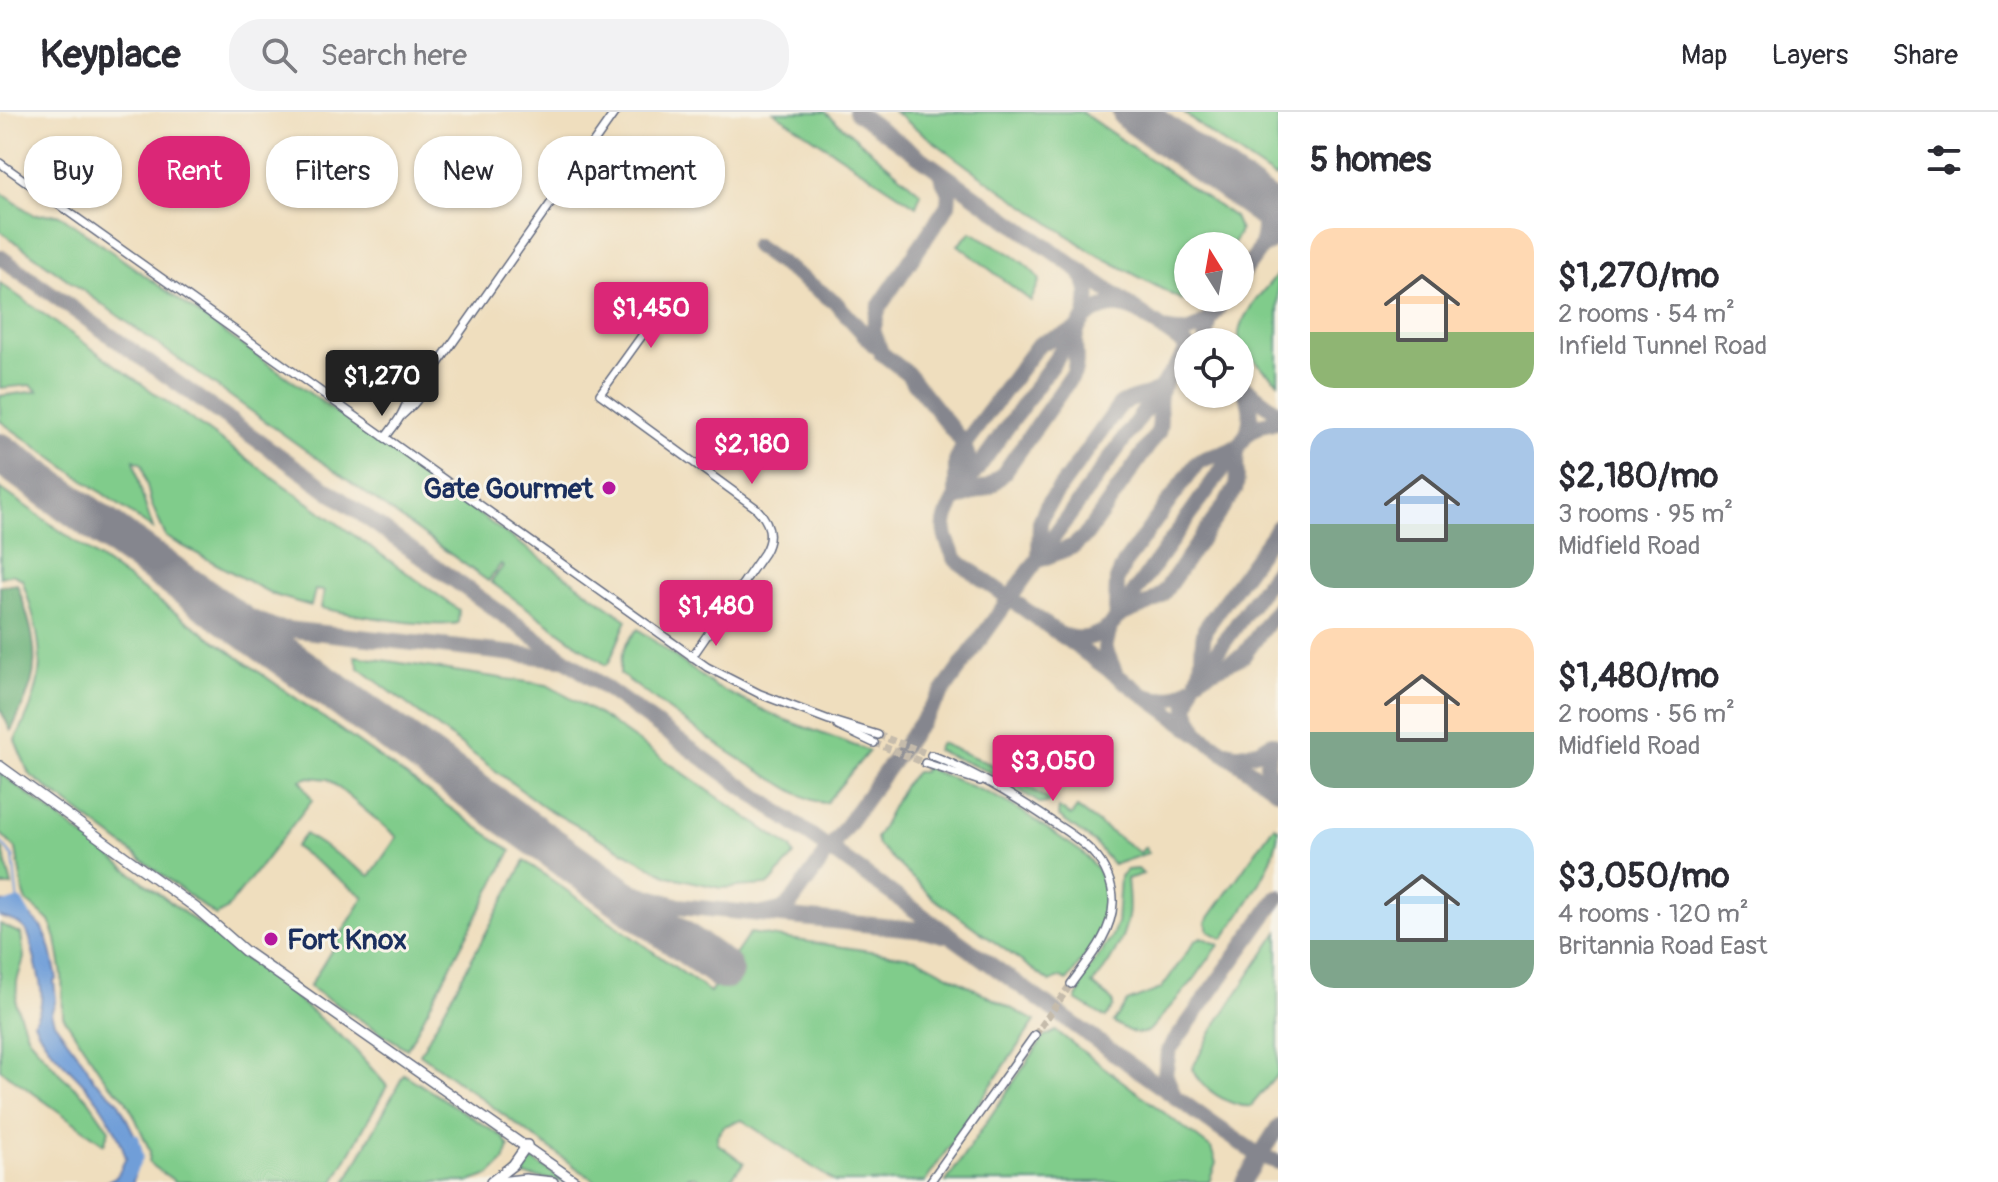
<!DOCTYPE html>
<html lang="en">
<head>
<meta charset="utf-8">
<style>
  body { margin:0; font-family:Pangolin,sans-serif; background:#f2f2f3; color:#2b2b33; height:100vh; display:flex; flex-direction:column; font-size:30px; white-space:nowrap }
  * { box-sizing:border-box; margin:0 }
  p { font-size:26px; color:#7c7c81 }
  .icon { flex:none; width:44px; height:44px; fill:none; stroke:currentColor; stroke-width:2; stroke-linecap:round; stroke-linejoin:round }
  .map { position:relative; flex:1; overflow:hidden }
  .side { display:flex; flex-direction:column; background:#fff; width:720px }
  .side>* { flex:none }
  .hud { position:absolute; left:24px; top:24px; width:760px; height:72px; display:flex; gap:16px }
  .needle { width:52px; rotate:349deg }
  .fabs { position:absolute; left:1174px; top:120px; display:grid; gap:16px }
  .fabs a { display:grid; place-items:center; width:80px; height:80px; border-radius:50%; background:#fff; box-shadow:0 2px 6px #0004; font-size:40px }
  .price { position:absolute; translate:-50% -68px; padding:0 18px; border-radius:8px; background:#db2777; color:#fff; font-size:26px; line-height:52px; filter:drop-shadow(0 2px 4px #0008) }
  .price::after { content:''; position:absolute; left:50%; top:48px; width:24px; height:18px; margin-left:-12px; background:inherit; clip-path:polygon(0 0,100% 0,50% 100%) }
  .price.current { background:#222; color:#fff }
  ul { padding:0; list-style:none }
  li { display:flex; align-items:center; gap:24px; height:200px; padding:0 32px }
  li span { display:grid; place-items:center; flex:none; width:224px; height:160px; border-radius:24px; color:#555 }
  li>.icon { margin-inline-start:auto }
  span .icon { width:96px; height:96px; fill:#fffc; stroke-width:1 }
  li b { font-size:34px }
  h2 { display:flex; justify-content:space-between; align-items:center; height:96px; padding:0 32px; font-size:34px }
  .chip { padding:0 28px; border-radius:32px; background:#fff; box-shadow:0 2px 6px #0004; font-size:28px; line-height:72px }
  .chip.current { background:#db2777; color:#fff }
  header { display:flex; align-items:center; gap:48px; box-sizing:border-box; height:112px; padding:0 40px; background:#fff; border-bottom:2px solid #e1e1e2 }
  header strong { font-size:38px }
  nav { display:flex; gap:44px; margin-inline-start:auto; font-size:28px }
  .search { width:560px; height:72px; background:#f2f2f3; display:flex; align-items:center; gap:20px; box-sizing:border-box; padding:0 28px; border-radius:32px; color:#7c7c81; font-size:30px }
  main { display:flex; flex:1; min-height:0 }
  .map>svg:first-child { display:block }
  .green { fill:#80cc8b; stroke:#4e7e74; stroke-width:2 }
  .forest { fill:#68b077; stroke:#42706a; stroke-width:2 }
  .water { fill:#709ed8; stroke:#46669b; stroke-width:2 }
  .lines { fill:none; stroke-linecap:round; stroke-linejoin:round }
  .stream { stroke:#709ed8; stroke-width:2 }
  .river { stroke:#709ed8; stroke-width:11 }
  .taxiway { stroke:#85868e; stroke-width:16 }
  .runway { stroke:#85868e; stroke-width:40 }
  .minor-tunnel { stroke:#c5bbab; stroke-width:7; stroke-dasharray:7 3.5; stroke-linecap:butt }
  .minor-casing { stroke:#656c80; stroke-width:10 }
  .tertiary-casing { stroke:#656c80; stroke-width:12 }
  .minor { stroke:#fff; stroke-width:7 }
  .tertiary { stroke:#fff; stroke-width:9 }
  .poi-dot { fill:#b5179e; stroke:#f7f3e8; stroke-width:3 }
  .labels { text-anchor:middle; stroke-width:6; stroke-linejoin:round; paint-order:stroke }
  .poi-label { font-size:28px; font-weight:bold; fill:#1b2f5e; stroke:#f7f3e8; text-anchor:end }
</style>
</head>
<body>
<header>
<strong>Keyplace</strong>
<div class="search"><svg class="icon" aria-label="search" viewBox="0 0 24 24"><circle cx="10" cy="10" r="6"/><path d="M15 15l6 6"/></svg>Search here</div>
<nav><a>Map</a><a>Layers</a><a>Share</a></nav>
</header>
<main>
<div class="map">
<svg width="1278" height="1070" viewBox="0 0 1278 1070">
  <rect width="100%" height="100%" fill="#f7f3e8"/>
  <filter id="ink" filterUnits="userSpaceOnUse"><feTurbulence type="fractalNoise" baseFrequency=".0125" numOctaves="2"/><feDisplacementMap in="SourceGraphic" scale="16" xChannelSelector="R" yChannelSelector="G"/><feConvolveMatrix kernelMatrix="1 2 1 2 8 2 1 2 1" color-interpolation-filters="sRGB"/></filter>
  <filter id="wash" filterUnits="userSpaceOnUse"><feTurbulence type="fractalNoise" baseFrequency=".006" numOctaves="4" result="noise"/><feDisplacementMap in="SourceGraphic" scale="32" xChannelSelector="R" yChannelSelector="G"/><feGaussianBlur stdDeviation="1.8" result="paint"/><feColorMatrix in="noise" values="0 0 0 0 0 0 0 0 0 0 0 0 0 0 0 0 0 1.4 0 .05"/><feComposite in="paint" operator="in"/></filter>
  <g filter="url(#wash)">
    <rect width="100%" height="100%" fill="#efdebe"/>
    <!-- green -->
    <g class="green">
      <polygon points="774,0 825,0 921,81 916,94"/>
      <polygon points="894,0 1081,0 1234,105 1240,119 1232,134 1188,134 1188,186 1191,186 1182,188 1092,140 968,55"/>
      <polygon points="1183,0 1278,1 1278,63 1275,66 1212,23"/>
      <polygon points="0,80 34,103 57,102 63,105 627,508 609,551 606,553 491,470 503,454 501,452 488,469 0,119"/>
      <path d="M971,120C996,134 1023,145 1040,168L1031,189L958,133Z"/>
      <path d="M1278,162V270C1266,259 1246,244 1240,230C1232,212 1266,175 1278,162Z"/>
      <path d="M0,171L459,498L458,511C434,517 348,502 321,496L324,479L315,478L311,494L274,483L166,425L151,391L142,352L134,348L142,383L153,417L0,309V284L38,279L31,273L0,276Z"/>
      <path d="M0,376L511,739L407,937L309,875L364,785L295,735L305,722L370,764L397,725L328,667L309,665L301,668L312,688L226,798L216,804L29,662L15,628C50,563 44,535 22,467L12,462L0,465Z"/>
      <path d="M638,517L716,575L780,606L869,639L826,691C810,690 793,679 780,671C724,640 672,600 620,562C620,542 624,532 638,517Z"/>
      <polygon points="355,544 547,573 600,603 791,736 794,743 770,772 766,773 721,776 668,764 545,696 359,556"/>
      <polygon points="940,631 1002,657 1051,690 1041,692 994,662 936,638"/>
      <polygon points="924,655 990,682 1017,696 1083,741 1098,758 1104,774 1106,805 1096,829 1067,869 1061,865 1050,870 933,786 878,733 876,726 904,673 916,660 923,660"/>
      <polygon points="0,661 286,878 350,932 387,974 334,1070 176,1070 149,1051 150,1039 134,1003 124,985 107,970 63,904 62,863 56,827 50,809 27,790 23,778 16,737 0,721"/>
      <polygon points="1059,696 1071,704 1077,696 1140,741 1145,735 1148,741 1113,753 1095,731 1058,704"/>
      <path d="M1274,714L1278,716C1278,752 1243,798 1223,827L1209,819L1206,810Z"/>
      <polygon points="0,735 3,738 12,774 0,774"/>
      <polygon points="525,749 710,880 750,821 917,846 1035,909 925,1070 835,1070 742,1008 724,1014 717,1024 718,1032 744,1051 728,1070 701,1070 696,1065 688,1065 683,1070 596,1070 420,942"/>
      <path d="M1138,757L1143,762L1127,767C1128,779 1130,793 1128,805C1123,829 1109,855 1092,872L1113,889V895L1106,906L1076,888L1081,879L1076,875L1110,828L1117,812L1120,764L1127,758Z"/>
      <polygon points="0,812 21,822 24,846 17,869 16,892 28,925 60,962 87,986 109,1018 104,1032 0,957"/>
      <path d="M1278,820V962L1251,994C1231,996 1200,976 1192,957L1214,916Z"/>
      <path d="M1201,825L1219,833L1193,869L1149,919C1136,926 1125,917 1113,910L1127,890L1161,877L1195,829Z"/>
      <polygon points="1056,919 1211,1036 1216,1051 1209,1070 946,1070 1044,925"/>
      <polygon points="404,962 503,1025 509,1035 504,1049 490,1063 469,1070 346,1070"/>
      <polygon points="528,1045 567,1070 515,1062"/>
    </g>
    <!-- forest -->
    <path class="forest" d="M17,472C28,504 41,538 31,572C26,588 18,604 11,619L0,597V474Z"/>
    <!-- water -->
    <path class="water" d="M0,789C46,806 48,821 57,867L54,869L56,888L51,901L54,910L86,953L93,967L118,989L139,1032L133,1070H106L117,1064L126,1046C119,1021 106,999 90,979C70,955 46,939 34,910C48,888 39,866 34,844C31,834 31,822 23,815C17,809 8,807 0,805Z"/>
    <g class="lines">
      <!-- stream -->
      <polyline class="stream" points="0,729 13,745 18,792"/>
      <!-- river -->
      <g class="river">
        <polyline points="0,798 18,792 26,806"/>
        <polyline points="125,1070 138,1044 134,1027"/>
      </g>
      <!-- taxiway -->
      <g class="taxiway">
        <polyline points="856,0 1188,235"/>
        <polyline points="940,61 949,81 948,93 879,195 873,218 881,241 907,261 963,331 970,351 966,369"/>
        <path d="M1253,86C1266,104 1267,118 1259,138L1278,125"/>
        <polyline points="1253,86 1278,89"/>
        <polyline points="756,134 835,190 874,233"/>
        <polyline points="0,145 547,534 1217,1015 1260,1044 1278,1050"/>
        <path d="M1079,159C1091,174 1090,188 1085,206"/>
        <polyline points="1240,165 1278,112"/>
        <path d="M1136,199C1116,190 1102,193 1085,206L953,391C939,415 944,424 956,448L1278,679"/>
        <polyline points="1205,214 1225,186"/>
        <path d="M1165,218C1184,223 1196,220 1210,206"/>
        <polyline points="1205,230 1210,206"/>
        <polyline points="1245,276 1278,301"/>
        <polyline points="1247,322 1261,313 1278,309"/>
        <path d="M956,382V350L963,334L1037,234C1049,225 1063,227 1075,218"/>
        <path d="M957,387L990,374L1003,362L1074,261C1079,246 1072,233 1077,219"/>
        <path d="M1039,445L1040,410L1047,394L1120,293C1133,284 1147,286 1160,277"/>
        <path d="M1041,447L1074,434L1087,422L1158,320C1163,306 1156,292 1161,278"/>
        <polyline points="189,476 227,496 277,516 561,547"/>
        <path d="M1116,503L1117,468L1124,452L1197,351C1210,342 1224,344 1236,335"/>
        <path d="M1118,505C1133,495 1151,495 1164,480L1235,378C1240,364 1233,351 1238,336"/>
        <path d="M1110,515L1247,322C1253,303 1252,290 1240,273"/>
        <path d="M1065,524C1083,530 1095,525 1110,515L1105,536L1115,560"/>
        <polyline points="1202,561 1278,455"/>
        <polyline points="1202,563 1243,544 1278,496"/>
        <path d="M1198,566C1205,550 1200,534 1205,517L1278,415"/>
        <path d="M1151,585C1167,591 1179,584 1192,575L1187,597L1196,617"/>
        <path d="M1227,640C1245,646 1256,641 1272,631L1267,652L1276,676"/>
        <polyline points="578,753 623,776 679,794 924,818 943,823"/>
        <polyline points="763,802 784,797 791,791 1188,238"/>
        <polyline points="1173,981 1165,962 1169,938 1278,785"/>
        <polyline points="1243,1070 1278,1015"/>
      </g>
      <!-- runway -->
      <g class="runway">
        <polyline points="1132,0 1278,104"/>
        <polyline points="0,341 723,858"/>
      </g>
    </g>
  </g>
  <g filter="url(#ink)">
    <g class="lines">
      <!-- minor-tunnel -->
      <g class="minor-tunnel">
        <polyline points="878,623 931,643"/>
        <polyline points="874,631 925,651"/>
        <polyline points="1035,923 1071,872"/>
      </g>
      <defs>
        <g id="minor">
          <polyline points="0,51 707,555 760,582 829,608 878,623"/>
          <path d="M677,175L600,282L756,396C770,410 774,424 764,441L692,545"/>
          <path d="M401,304C410,296 422,286 423,273L615,0"/>
          <path d="M385,326C390,319 396,312 400,305C407,293 409,280 423,273"/>
          <polyline points="838,614 874,631"/>
          <path d="M931,643C975,660 1016,685 1054,711C1068,720 1082,729 1093,741C1105,753 1114,774 1113,791C1112,822 1088,848 1071,872"/>
          <polyline points="925,651 980,669"/>
          <polyline points="930,1070 1035,923"/>
        </g>
        <g id="tertiary">
          <polyline points="0,654 196,796 245,839 576,1070"/>
          <polyline points="491,1070 513,1053 527,1033"/>
          <polyline points="499,1070 525,1067 553,1070"/>
        </g>
      </defs>
      <!-- minor casing -->
      <use href="#minor" class="minor-casing"/>
      <!-- tertiary casing -->
      <use href="#tertiary" class="tertiary-casing"/>
      <!-- minor -->
      <use href="#minor" class="minor"/>
      <!-- tertiary -->
      <use href="#tertiary" class="tertiary"/>
    </g>
  </g>
  <!-- markers -->
  <g class="poi-dot">
    <circle cx="609" cy="376" r="8"/>
    <circle cx="271" cy="827" r="8"/>
  </g>
  <g class="labels">
    <!-- poi labels -->
    <g class="poi-label">
      <text x="593" y="386">Gate Gourmet</text>
      <text x="287" y="837" text-anchor="start">Fort Knox</text>
    </g>
  </g>
</svg>
<div class="fabs">
<a><svg class="needle" viewBox="-14 -14 28 28"><path d="M0-13l5 13h-10z" fill="#e53935"/><path d="M0 13l5-13h-10z" fill="#7c7c81"/></svg></a>
<a><svg class="icon" aria-label="locate" viewBox="0 0 24 24"><circle cx="12" cy="12" r="6"/><path d="M12 2v4M12 18v4M2 12h4M18 12h4"/></svg></a>
</div>
<b class="price" style="left:651px;top:238px">$1,450</b>
<b class="price current" style="left:382px;top:306px">$1,270</b>
<b class="price" style="left:752px;top:374px">$2,180</b>
<b class="price" style="left:716px;top:536px">$1,480</b>
<b class="price" style="left:1053px;top:691px">$3,050</b>
<div class="hud">
<a class="chip">Buy</a>
<a class="chip current">Rent</a>
<a class="chip">Filters</a>
<a class="chip">New</a>
<a class="chip">Apartment</a>
</div>
</div>
<section class="side">
<h2>5 homes<svg class="icon" aria-label="filters" viewBox="0 0 24 24"><path d="M4 7h16M4 17h16"/><circle cx="9" cy="7" r="2"/><circle cx="15" cy="17" r="2"/></svg></h2>
<ul>
<li><span style="background:linear-gradient(#ffd9b3 65%,#8fb573 0)"><svg class="icon" aria-label="home" viewBox="0 0 24 24"><path d="M3 11l9-7 9 7M6 9v11h12V9"/></svg></span><div><b>$1,270/mo</b><p>2 rooms · 54 m²</p><p>Infield Tunnel Road</p></div></li>
<li><span style="background:linear-gradient(#a9c7e8 60%,#7fa58c 0)"><svg class="icon" aria-label="home" viewBox="0 0 24 24"><path d="M3 11l9-7 9 7M6 9v11h12V9"/></svg></span><div><b>$2,180/mo</b><p>3 rooms · 95 m²</p><p>Midfield Road</p></div></li>
<li><span style="background:linear-gradient(#ffd9b3 65%,#7fa58c 0)"><svg class="icon" aria-label="home" viewBox="0 0 24 24"><path d="M3 11l9-7 9 7M6 9v11h12V9"/></svg></span><div><b>$1,480/mo</b><p>2 rooms · 56 m²</p><p>Midfield Road</p></div></li>
<li><span style="background:linear-gradient(#bfe0f5 70%,#7fa58c 0)"><svg class="icon" aria-label="home" viewBox="0 0 24 24"><path d="M3 11l9-7 9 7M6 9v11h12V9"/></svg></span><div><b>$3,050/mo</b><p>4 rooms · 120 m²</p><p>Britannia Road East</p></div></li>
</ul>
</section>
</main>
</body>
</html>
